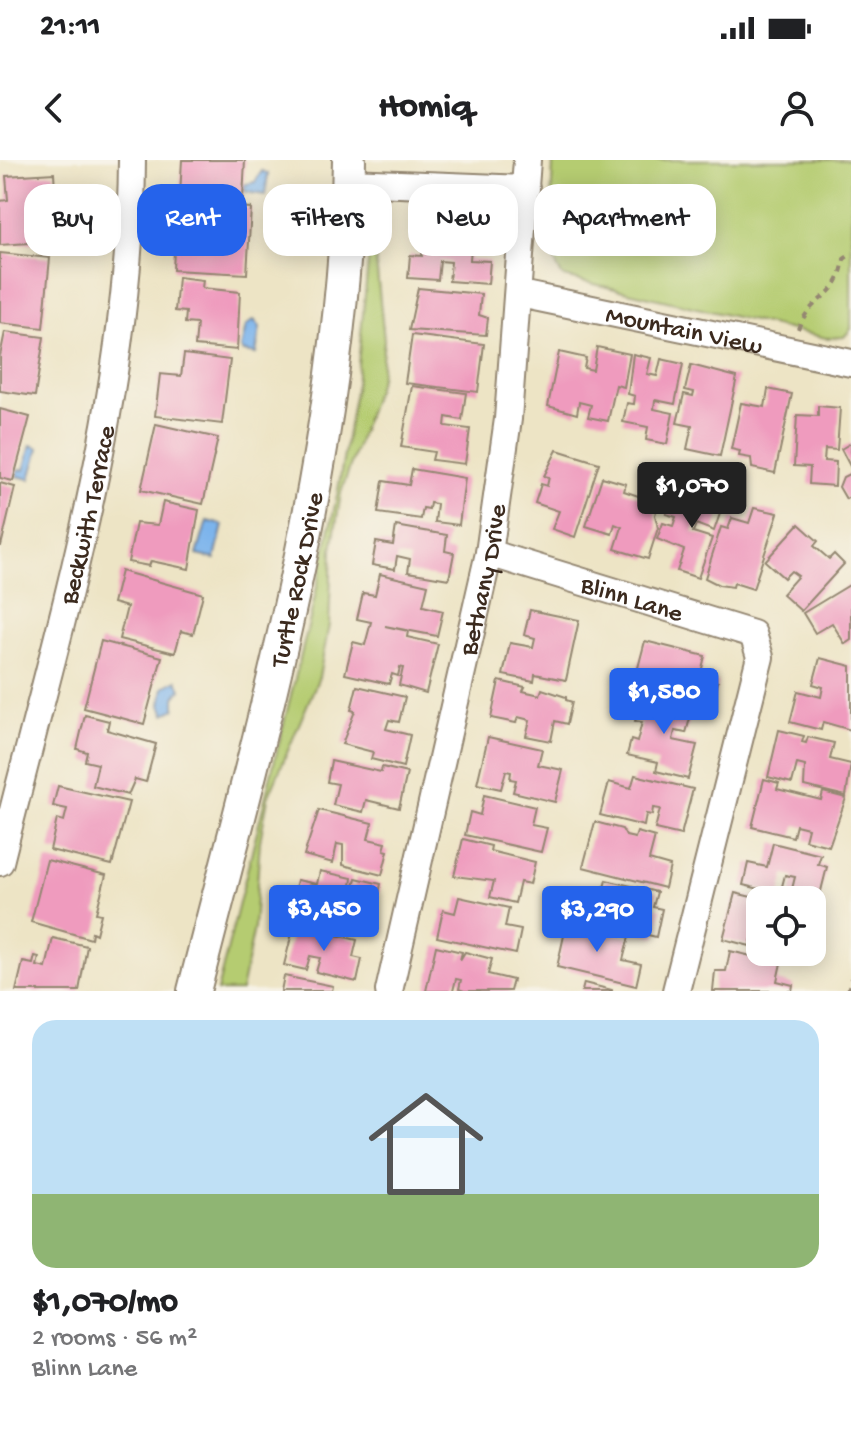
<!DOCTYPE html>
<html lang="en">
<head>
<meta charset="utf-8">
<style>
  body { margin:0; font-family:"Gochi Hand",sans-serif; background:#f2f2f2; color:#202124; height:100vh; display:flex; flex-direction:column; font-size:30px; white-space:nowrap }
  * { box-sizing:border-box; margin:0 }
  p { font-size:26px; color:#757577 }
  .icon { flex:none; width:44px; height:44px; fill:none; stroke:currentColor; stroke-width:2; stroke-linecap:round; stroke-linejoin:round }
  .map { position:relative; height:831px; overflow:hidden }
  .details { display:flex; flex-direction:column; background:#fff; flex:1 }
  .details>* { flex:none }
  .banner { position:absolute; left:24px; top:24px; width:804px; height:72px; display:flex; gap:16px }
  .controls { position:absolute; left:746px; top:726px; display:grid; gap:16px }
  .controls a { display:grid; place-items:center; width:80px; height:80px; border-radius:16px; background:#fff; box-shadow:0 4px 20px #0003; font-size:40px }
  .price { position:absolute; translate:-50% -68px; padding:0 18px; border-radius:8px; background:#2563eb; color:#fff; font-size:26px; line-height:52px; filter:drop-shadow(0 2px 4px #0008) }
  .price::after { content:''; position:absolute; left:50%; top:48px; width:24px; height:18px; margin-left:-12px; background:inherit; clip-path:polygon(0 0,100% 0,50% 100%) }
  .price.current { background:#222; color:#fff }
  ul { padding:0; list-style:none }
  li { display:grid; align-content:center; gap:16px; height:424px; padding:0 32px }
  li span { display:grid; place-items:center; height:248px; border-radius:24px; color:#555 }
  li>.icon { margin-inline-start:auto }
  span .icon { width:144px; height:144px; fill:#fffc; stroke-width:1 }
  li b { font-size:34px }
  .tag { padding:0 28px; border-radius:24px; background:#fff; box-shadow:0 4px 20px #0003; font-size:28px; line-height:72px }
  .tag.current { background:#2563eb; color:#fff }
  .status { display:flex; justify-content:space-between; align-items:center; height:56px; padding:0 40px; background:#fff; direction:ltr }
  .status svg { height:22px; fill:currentColor }
  header { display:flex; justify-content:space-between; align-items:center; height:104px; padding:0 32px; background:#fff; font-size:36px; font-weight:700 }
  .map>svg:first-child { display:block }
  .green { fill:#b5cc71; stroke:#787b48; stroke-width:2 }
  .water { fill:#7cb4ec; stroke:#5c6f85; stroke-width:2 }
  .building { fill:#ef9bbe }
  .lines { fill:none; stroke-linecap:round; stroke-linejoin:round }
  .minor-casing { stroke:#948772; stroke-width:30 }
  .tertiary-casing { stroke:#948772; stroke-width:36 }
  .path { stroke:#948772; stroke-width:4; stroke-dasharray:6 6; stroke-linecap:butt }
  .minor { stroke:#fff; stroke-width:26 }
  .tertiary { stroke:#fff; stroke-width:32 }
  .labels { text-anchor:middle; stroke-width:6; stroke-linejoin:round; paint-order:stroke }
  .street-label { font-size:26px; fill:#3b2a1e; stroke:#f7f3e8 }
</style>
</head>
<body>
<div class="status"><b>21:11</b><svg viewBox="0 0 49 12"><path d="M0 12V9h3v3zM5 12V6h3v6zM10 12V3h3v9zM15 12V0h3v12zM26 1h20v11H26zM47 4h2v5h-2z"/></svg></div>
<header><svg class="icon" aria-label="back" viewBox="0 0 24 24"><path d="M15 5l-7 7 7 7"/></svg>Homiq<svg class="icon" aria-label="person" viewBox="0 0 24 24"><circle cx="12" cy="8" r="4"/><path d="M4 21q1-7 8-7t8 7"/></svg></header>
<div class="map">
<svg width="851" height="831" viewBox="0 0 851 831">
  <rect width="100%" height="100%" fill="#f7f3e8"/>
  <filter id="ink" filterUnits="userSpaceOnUse"><feTurbulence type="fractalNoise" baseFrequency=".0125" numOctaves="2"/><feDisplacementMap in="SourceGraphic" scale="16" xChannelSelector="R" yChannelSelector="G"/><feConvolveMatrix kernelMatrix="1 2 1 2 8 2 1 2 1" color-interpolation-filters="sRGB"/></filter>
  <filter id="wash" filterUnits="userSpaceOnUse"><feTurbulence type="fractalNoise" baseFrequency=".006" numOctaves="4" result="noise"/><feDisplacementMap in="SourceGraphic" scale="32" xChannelSelector="R" yChannelSelector="G"/><feGaussianBlur stdDeviation="1.8" result="paint"/><feColorMatrix in="noise" values="0 0 0 0 0 0 0 0 0 0 0 0 0 0 0 0 0 1.4 0 .05"/><feComposite in="paint" operator="in"/></filter>
  <g filter="url(#wash)">
    <rect width="100%" height="100%" fill="#ede4c5"/>
    <!-- green -->
    <g class="green">
      <path d="M553,0H851V169L844,177L826,178L564,117C543,98 553,29 553,0Z"/>
      <polygon points="372,63 384,180 380,218 341,333 332,390 329,465 319,517 268,638 260,681 254,768 241,831 217,831 310,459 337,336 356,224"/>
    </g>
    <!-- water -->
    <g class="water">
      <polygon points="262,11 268,14 265,35 246,32 243,25 255,22"/>
      <polygon points="254,160 260,167 256,194 244,192 241,188 246,166"/>
      <polygon points="31,285 39,288 30,319 17,316 19,309 24,310"/>
      <polygon points="207,361 223,365 215,399 197,395"/>
      <polygon points="177,520 181,529 175,537 175,549 165,554 161,545 164,527"/>
    </g>
    <g id="blocks">
      <!-- building -->
      <g class="building">
        <polygon points="182,0 245,0 243,39 180,35"/>
        <polygon points="54,13 58,81 0,85 0,41 8,40 6,16"/>
        <polygon points="192,44 251,48 247,114 173,110 175,72 191,73"/>
        <polygon points="424,71 444,72 443,79 451,79 451,73 472,74 470,100 490,101 488,124 449,121 451,102 440,101 438,120 408,118 410,95 422,96"/>
        <polygon points="0,93 50,98 43,168 0,163"/>
        <polygon points="178,117 203,120 202,128 240,132 237,190 195,186 197,164 185,163 186,152 175,151"/>
        <polygon points="418,128 481,134 479,155 488,158 486,175 409,170"/>
        <polygon points="5,172 44,177 35,236 0,231 0,196"/>
        <polygon points="412,175 484,184 478,232 405,223"/>
        <polygon points="597,187 630,194 624,227 616,225 608,261 588,257 591,245 579,242 577,254 548,246 559,192 586,198 584,208 593,210"/>
        <polygon points="184,194 230,200 222,264 155,256 160,214 181,216"/>
        <polygon points="633,194 651,198 647,214 657,216 661,199 683,204 675,244 655,240 654,249 673,253 667,284 646,280 648,267 623,262 627,243 634,244 635,236 628,234"/>
        <polygon points="691,205 737,217 720,296 687,289 692,266 677,263 684,234 693,236 694,232 685,230"/>
        <polygon points="412,226 466,233 462,260 446,257 445,266 470,269 465,304 432,300 434,292 401,287"/>
        <polygon points="768,229 792,234 775,313 752,308 751,298 739,296 740,291 731,289 741,243 765,247"/>
        <polygon points="818,246 840,248 837,290 825,289 824,301 836,302 835,326 809,324 810,307 794,306 797,255 818,256"/>
        <polygon points="0,249 30,257 13,321 0,318"/>
        <polygon points="156,264 218,278 203,344 141,330"/>
        <polygon points="851,283 851,308 841,289"/>
        <polygon points="557,290 599,303 575,377 552,369 559,351 535,343 541,324 547,326 549,317 544,316"/>
        <polygon points="412,309 465,318 459,365 435,362 437,344 430,343 429,349 423,348 421,359 378,353 383,321 409,325"/>
        <polygon points="851,313 851,336 846,339 839,327 843,317"/>
        <polygon points="602,317 626,324 624,331 644,338 646,331 661,335 655,355 658,368 648,399 615,389 622,367 615,364 612,374 586,366"/>
        <polygon points="0,323 15,327 1,386 0,386"/>
        <polygon points="703,332 725,339 714,371 696,364 693,372 712,378 698,418 677,411 684,390 657,379 663,363 673,366 676,357 666,354 672,336 699,345"/>
        <polygon points="163,342 199,350 189,409 151,401 149,406 128,402 136,363 158,365"/>
        <polygon points="754,348 778,353 753,429 734,423 733,427 719,425 705,418 721,367 728,369 732,358 749,363"/>
        <polygon points="799,364 818,381 814,386 829,399 834,394 844,404 801,451 782,434 798,416 791,411 784,418 765,401"/>
        <polygon points="396,366 447,375 445,391 454,393 449,419 408,412 410,399 397,396 395,409 372,405 376,382 393,385"/>
        <polygon points="121,411 203,434 193,474 181,471 175,493 119,479 127,447 113,443"/>
        <polygon points="380,414 428,425 423,446 443,451 437,476 385,466 408,471 407,477 438,484 426,533 399,525 403,508 400,507 398,516 392,514 389,524 345,514 353,482 365,485 371,462 357,459 363,433 375,435"/>
        <polygon points="851,424 851,480 845,484 832,463 815,473 803,453"/>
        <polygon points="530,450 579,460 566,520 535,514 534,521 503,515 510,483 533,487 535,478 524,475"/>
        <polygon points="101,481 162,497 144,564 84,548"/>
        <polygon points="645,481 705,496 700,517 718,522 711,547 673,537 677,520 669,518 665,536 633,527"/>
        <polygon points="820,498 851,506 851,570 823,562 821,570 790,562 798,531 821,537 823,527 813,524"/>
        <polygon points="499,521 525,527 523,531 540,535 542,529 566,537 566,540 572,542 567,564 555,561 551,581 526,576 530,560 518,557 516,563 491,558"/>
        <polygon points="357,526 405,537 399,562 389,560 386,569 410,575 403,607 371,599 373,592 342,584 355,551 351,550"/>
        <polygon points="642,534 693,547 686,573 675,571 673,580 697,585 688,619 656,611 658,602 627,595 631,580 637,582 642,562 635,561"/>
        <polygon points="85,555 109,561 107,570 156,584 146,622 135,619 128,635 93,626 98,604 85,601 87,592 77,589"/>
        <polygon points="779,570 804,576 802,582 806,583 808,577 834,583 830,599 851,604 846,636 804,626 805,606 797,604 792,623 768,617"/>
        <polygon points="488,577 542,589 538,605 563,610 555,642 513,632 516,620 510,619 511,612 506,611 501,629 477,624"/>
        <polygon points="331,601 381,612 382,607 407,613 399,648 366,640 363,652 333,645 338,624 327,622"/>
        <polygon points="635,615 693,629 681,675 655,669 660,649 653,648 652,655 646,654 644,666 600,655 609,622 631,628"/>
        <polygon points="764,619 779,623 777,629 821,640 823,632 846,638 829,686 805,680 808,668 796,665 793,677 752,667"/>
        <polygon points="58,626 129,642 112,705 50,690 57,659 64,661 67,649 53,646"/>
        <polygon points="484,635 535,647 531,665 547,668 541,692 465,675 470,652 480,655"/>
        <polygon points="319,650 372,663 368,679 386,683 384,690 388,691 382,715 343,705 343,685 337,684 333,703 304,695"/>
        <polygon points="595,662 622,669 626,676 635,678 637,672 655,677 649,700 670,706 665,728 583,707"/>
        <polygon points="463,679 491,686 490,691 535,702 530,724 520,722 515,743 490,737 494,721 454,716"/>
        <polygon points="773,683 821,695 818,704 827,707 818,743 790,737 795,717 785,715 780,734 743,725 748,703 767,707"/>
        <polygon points="47,700 106,715 96,753 101,754 96,774 92,772 91,779 31,762"/>
        <polygon points="320,711 352,718 351,726 354,727 356,718 381,724 371,770 344,764 348,745 343,744 339,763 290,752 297,720 317,724"/>
        <polygon points="606,720 657,732 653,747 662,749 656,777 580,758 586,732 602,736"/>
        <polygon points="735,733 760,739 760,768 755,767 750,786 723,779"/>
        <polygon points="459,737 509,748 505,767 521,770 516,794 437,777 443,750 455,753"/>
        <polygon points="567,762 629,777 623,800 641,804 636,826 557,807"/>
        <polygon points="294,765 357,780 353,797 362,799 357,822 316,812 320,798 310,796 306,810 284,805"/>
        <polygon points="53,778 87,786 79,831 16,831 23,802 33,804 35,796 39,797 37,806 46,808"/>
        <polygon points="436,786 462,792 460,800 465,792 492,799 488,814 513,820 510,831 464,831 459,829 461,820 456,819 453,831 426,831"/>
        <polygon points="730,791 781,803 777,821 793,825 792,831 713,831 715,811 726,811"/>
        <polygon points="778,792 806,792 804,800"/>
        <polygon points="284,816 333,826 332,831 281,831"/>
        <polygon points="584,823 612,830 612,831 582,831"/>
      </g>
    </g>
  </g>
  <g filter="url(#ink)">
    <use href="#blocks" fill-opacity="0" stroke="#948772" stroke-width="2"/>
    <g class="lines">
      <defs>
        <g id="minor">
          <polyline points="349,22 526,29"/>
          <path id="s1" d="M520,134L851,203"/>
          <path id="s2" d="M489,393L753,474L760,497L676,831"/>
          <path id="s3" d="M0,702C57,472 131,239 132,0"/>
          <path id="s4" d="M389,831L489,393L508,259L527,0"/>
        </g>
        <g id="tertiary">
          <path id="s5" d="M194,831C264,557 344,285 349,0"/>
        </g>
      </defs>
      <!-- minor casing -->
      <use href="#minor" class="minor-casing"/>
      <!-- tertiary casing -->
      <use href="#tertiary" class="tertiary-casing"/>
      <!-- path -->
      <g class="path">
        <path d="M798,169C813,132 838,141 844,99L851,94"/>
        <polyline points="848,831 851,818"/>
      </g>
      <!-- minor -->
      <use href="#minor" class="minor"/>
      <!-- tertiary -->
      <use href="#tertiary" class="tertiary"/>
    </g>
  </g>
  <g class="labels">
    <!-- street labels -->
    <g class="street-label">
      <text dy="9" stroke="none"><textPath href="#s1" startOffset="168">Mountain View</textPath></text>
      <text dy="9" stroke="none"><textPath href="#s3" startOffset="358">Beckwith Terrace</textPath></text>
      <text dy="9" stroke="none"><textPath href="#s4" startOffset="422">Bethany Drive</textPath></text>
      <text dy="9" stroke="none"><textPath href="#s5" startOffset="424">Turtle Rock Drive</textPath></text>
      <text dy="9" stroke="none"><textPath href="#s2" startOffset="150">Blinn Lane</textPath></text>
    </g>
  </g>
</svg>
<div class="controls">
<a><svg class="icon" aria-label="locate" viewBox="0 0 24 24"><circle cx="12" cy="12" r="6"/><path d="M12 2v4M12 18v4M2 12h4M18 12h4"/></svg></a>
</div>
<b class="price current" style="left:692px;top:370px">$1,070</b>
<b class="price" style="left:664px;top:576px">$1,580</b>
<b class="price" style="left:324px;top:793px">$3,450</b>
<b class="price" style="left:597px;top:794px">$3,290</b>
<div class="banner">
<a class="tag">Buy</a>
<a class="tag current">Rent</a>
<a class="tag">Filters</a>
<a class="tag">New</a>
<a class="tag">Apartment</a>
</div>
</div>
<section class="details">
<ul>
<li><span style="background:linear-gradient(#bfe0f5 70%,#8fb573 0)"><svg class="icon" aria-label="home" viewBox="0 0 24 24"><path d="M3 11l9-7 9 7M6 9v11h12V9"/></svg></span><div><b>$1,070/mo</b><p>2 rooms · 56 m²</p><p>Blinn Lane</p></div></li>
</ul>
</section>
</body>
</html>
